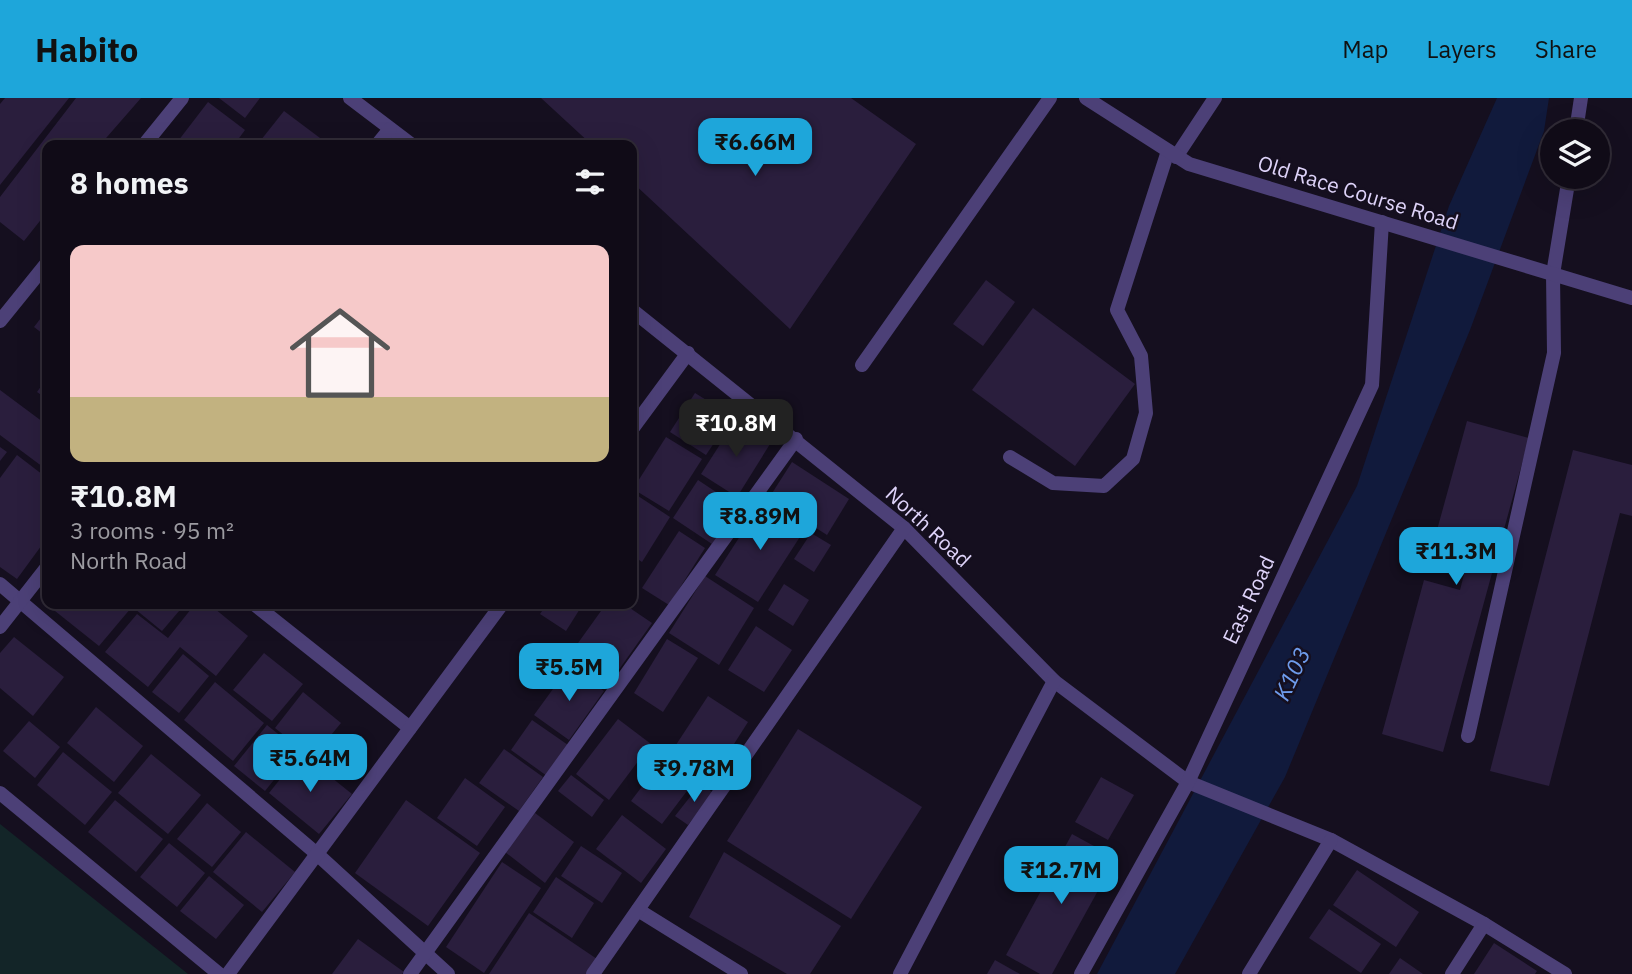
<!DOCTYPE html>
<html lang="en">
<head>
<meta charset="utf-8">
<style>
  body { margin:0; font-family:"IBM Plex Sans",sans-serif; background:#1e1924; color:#f1f3f6; height:100vh; display:flex; flex-direction:column; font-size:26px; white-space:nowrap }
  * { box-sizing:border-box; margin:0 }
  p { font-size:23px; color:#9c9ba1 }
  .icon { flex:none; width:38px; height:38px; fill:none; stroke:currentColor; stroke-width:2; stroke-linecap:round; stroke-linejoin:round }
  .map { position:relative; flex:1; overflow:hidden }
  .panel { position:absolute; left:42px; top:42px; width:595px; height:469px; display:flex; flex-direction:column; background:#100b17; border-radius:14px; box-shadow:0 7px 28px #0002,0 0 0 2px #302b36 }
  .panel>* { flex:none }
  .buttons { position:absolute; left:1540px; top:21px; display:grid; gap:14px }
  .buttons a { display:grid; place-items:center; width:70px; height:70px; border-radius:50%; background:#100b17; box-shadow:0 7px 28px #0002,0 0 0 2px #302b36; font-size:35px }
  .price { position:absolute; translate:-50% -60px; padding:0 16px; border-radius:14px; background:#1ea6da; color:#111; font-size:23px; line-height:46px; filter:drop-shadow(0 2px 4px #0008) }
  .price::after { content:''; position:absolute; left:50%; top:42px; width:21px; height:16px; margin-left:-10px; background:inherit; clip-path:polygon(0 0,100% 0,50% 100%) }
  .price.current { background:#222; color:#fff }
  ul { padding:0; list-style:none }
  li { display:grid; align-content:center; gap:14px; height:371px; padding:0 28px }
  li+li { border-top:2px solid #302b36 }
  li span { display:grid; place-items:center; height:217px; border-radius:14px; color:#555 }
  li>.icon { margin-inline-start:auto }
  span .icon { width:126px; height:126px; fill:#fffc; stroke-width:1 }
  li b { font-size:30px }
  h2 { display:flex; justify-content:space-between; align-items:center; height:84px; padding:0 28px; font-size:30px }
  header { display:flex; align-items:center; gap:42px; box-sizing:border-box; height:98px; padding:0 35px; background:#1ea6da; color:#111 }
  header strong { font-size:33px }
  nav { display:flex; gap:38px; margin-inline-start:auto; font-size:24px }
  .map>svg:first-child { display:block }
  .green { fill:#132528 }
  .water { fill:#111a3c }
  .building { fill:#2a1e3d }
  .lines { fill:none; stroke-linecap:round; stroke-linejoin:round }
  .service { stroke:#4c4077; stroke-width:14 }
  .minor { stroke:#4c4077; stroke-width:14 }
  .tertiary { stroke:#4c4077; stroke-width:14 }
  .labels { text-anchor:middle; stroke-width:5; stroke-linejoin:round; paint-order:stroke }
  .street-label { font-size:21px; fill:#ded3f9; stroke:#150f1f }
  .water-label { font-size:23px; font-style:italic; fill:#6e9beb; stroke:#150f1f }
</style>
</head>
<body>
<header>
<strong>Habito</strong>
<nav><a>Map</a><a>Layers</a><a>Share</a></nav>
</header>
<div class="map">
<svg width="1632" height="876" viewBox="0 0 1632 876">
  <rect width="100%" height="100%" fill="#150f1f"/>
  <!-- green -->
  <polygon class="green" points="0,726 188,876 0,876"/>
  <!-- water -->
  <polygon class="water" points="1497,0 1549,0 1544,33 1470,232 1285,679 1175,876 1097,876 1357,388 1449,108"/>
  <!-- building -->
  <g class="building">
    <polygon points="5,0 69,0 0,87 0,6"/>
    <polygon points="76,0 141,0 100,47 47,47 47,114 24,143 0,124 0,99"/>
    <polygon points="219,0 260,0 245,20"/>
    <polygon points="541,0 851,0 916,46 790,231 632,84 632,47 592,47"/>
    <polygon points="208,4 245,32 234,47 175,47"/>
    <polygon points="284,13 324,43 321,47 257,47"/>
    <polygon points="986,182 1015,204 983,248 953,226"/>
    <polygon points="1033,210 1135,286 1075,368 972,292"/>
    <polygon points="47,212 47,239 34,229"/>
    <polygon points="47,280 47,301 37,294"/>
    <polygon points="0,292 47,327 47,372 0,337"/>
    <polygon points="695,295 732,318 706,357 670,334"/>
    <polygon points="735,323 770,346 737,399 701,376"/>
    <polygon points="1467,323 1529,340 1443,654 1382,636 1424,482 1460,492 1470,453 1434,443"/>
    <polygon points="666,339 702,361 669,413 633,391"/>
    <polygon points="0,349 7,354 0,363"/>
    <polygon points="1573,352 1632,367 1632,418 1620,415 1549,688 1490,673"/>
    <polygon points="17,357 47,380 47,440 17,481 0,469 0,380"/>
    <polygon points="792,364 849,401 827,437 769,400"/>
    <polygon points="698,382 737,408 712,446 673,420"/>
    <polygon points="632,394 670,419 642,464 632,457"/>
    <polygon points="762,404 805,431 758,504 715,477"/>
    <polygon points="679,433 705,450 669,507 642,490"/>
    <polygon points="811,435 831,447 814,474 794,461"/>
    <polygon points="705,478 754,510 719,567 669,535"/>
    <polygon points="784,486 809,502 793,528 768,512"/>
    <polygon points="52,506 126,506 131,510 99,548 50,509"/>
    <polygon points="139,506 185,506 162,533 135,511"/>
    <polygon points="195,506 209,506 248,538 216,578 180,549 148,589 105,554 137,516 168,540"/>
    <polygon points="547,506 583,506 566,533 540,516"/>
    <polygon points="606,506 624,506 652,525 608,587 568,559"/>
    <polygon points="756,528 792,552 764,594 728,572"/>
    <polygon points="14,539 64,579 33,618 0,590 0,555"/>
    <polygon points="667,541 698,560 663,614 634,595"/>
    <polygon points="264,555 303,586 272,623 233,592"/>
    <polygon points="183,556 209,578 179,615 152,594"/>
    <polygon points="569,569 604,593 569,642 534,617"/>
    <polygon points="215,584 264,625 233,663 184,622"/>
    <polygon points="303,594 341,625 312,660 275,630"/>
    <polygon points="708,598 748,624 711,682 670,656"/>
    <polygon points="96,609 143,648 114,684 67,645"/>
    <polygon points="618,621 651,646 609,702 576,676"/>
    <polygon points="532,622 568,647 547,678 511,652"/>
    <polygon points="29,623 60,649 35,680 3,653"/>
    <polygon points="267,627 298,652 265,693 234,668"/>
    <polygon points="798,631 922,709 851,821 727,743"/>
    <polygon points="504,651 543,679 519,713 479,685"/>
    <polygon points="63,654 112,694 85,727 37,687"/>
    <polygon points="301,655 352,696 319,736 269,695"/>
    <polygon points="151,656 201,697 168,736 118,695"/>
    <polygon points="665,658 696,681 662,726 631,703"/>
    <polygon points="571,677 604,702 592,719 558,693"/>
    <polygon points="1101,679 1134,697 1108,742 1075,724"/>
    <polygon points="465,680 505,709 477,748 437,720"/>
    <polygon points="701,685 713,695 688,727 675,718"/>
    <polygon points="115,702 163,741 136,774 88,734"/>
    <polygon points="406,702 480,755 428,828 355,775"/>
    <polygon points="207,705 241,734 212,769 177,741"/>
    <polygon points="535,715 574,744 545,785 505,754"/>
    <polygon points="622,717 666,751 641,785 596,751"/>
    <polygon points="246,734 295,774 262,814 213,774"/>
    <polygon points="1072,736 1116,760 1052,876 1040,876 1006,857"/>
    <polygon points="169,745 205,775 177,809 140,779"/>
    <polygon points="581,748 622,775 602,805 561,778"/>
    <polygon points="724,754 841,828 810,876 787,876 689,819"/>
    <polygon points="502,764 541,790 484,875 446,849"/>
    <polygon points="1357,772 1419,814 1396,849 1333,807"/>
    <polygon points="209,778 244,807 216,841 180,813"/>
    <polygon points="556,779 594,805 572,840 533,814"/>
    <polygon points="1329,811 1381,846 1361,875 1309,840"/>
    <polygon points="529,815 597,861 587,876 489,876"/>
    <polygon points="358,841 404,874 402,876 332,876"/>
    <polygon points="1494,845 1537,873 1535,876 1474,876"/>
    <polygon points="1400,860 1423,876 1389,876"/>
    <polygon points="995,862 1020,876 987,876"/>
  </g>
  <g class="lines">
    <!-- service -->
    <g class="service">
      <polyline points="862,267 1050,0"/>
      <polyline points="1010,359 1053,385 1104,388 1133,361 1146,315 1141,258 1117,212 1168,53"/>
      <polyline points="1468,638 1554,255 1553,176"/>
    </g>
    <!-- minor -->
    <g class="minor">
      <polyline points="350,0 412,47"/>
      <polyline points="1576,33 1581,0"/>
      <polyline points="377,47 390,31"/>
      <polyline points="1176,59 1215,0"/>
      <polyline points="1553,176 1569,79"/>
      <polyline points="632,212 904,430 1054,583 1188,684 1331,742 1484,826 1565,876"/>
      <polyline points="632,331 688,255"/>
      <polyline points="0,486 317,756 448,876"/>
      <polyline points="254,506 410,630"/>
      <polyline points="0,529 47,469"/>
      <polyline points="0,695 219,876"/>
      <polyline points="638,812 741,876"/>
      <polyline points="228,876 502,506"/>
      <polyline points="410,876 796,341"/>
      <polyline points="593,876 904,430"/>
      <polyline points="900,876 1054,583"/>
      <polyline points="1081,876 1188,684 1372,287 1382,124"/>
      <polyline points="1249,876 1331,742"/>
      <polyline points="1452,876 1484,826"/>
    </g>
    <!-- tertiary -->
    <g class="tertiary">
      <polyline points="1086,0 1189,66 1632,200"/>
      <polyline points="144,47 182,0"/>
      <polyline points="0,223 47,165"/>
    </g>
  </g>
  <g class="labels">
    <!-- street labels -->
    <g class="street-label">
      <text transform="translate(1358 95) rotate(17)" y="7">Old Race Course Road</text>
      <text transform="translate(928 429) rotate(43)" y="7">North Road</text>
      <text transform="translate(1249 502) rotate(-65)" y="7">East Road</text>
    </g>
    <!-- water labels -->
    <g class="water-label">
      <text transform="translate(1292 576) rotate(-65)" y="8">K103</text>
    </g>
  </g>
</svg>
<div class="buttons">
<a><svg class="icon" aria-label="layers" viewBox="0 0 24 24"><path d="M12 4l9 5-9 5-9-5zM3 14l9 5 9-5"/></svg></a>
</div>
<b class="price" style="left:755px;top:80px">₹6.66M</b>
<b class="price current" style="left:736px;top:361px">₹10.8M</b>
<b class="price" style="left:760px;top:454px">₹8.89M</b>
<b class="price" style="left:1456px;top:489px">₹11.3M</b>
<b class="price" style="left:569px;top:605px">₹5.5M</b>
<b class="price" style="left:310px;top:696px">₹5.64M</b>
<b class="price" style="left:694px;top:706px">₹9.78M</b>
<b class="price" style="left:1061px;top:808px">₹12.7M</b>
<section class="panel">
<h2>8 homes<svg class="icon" aria-label="filters" viewBox="0 0 24 24"><path d="M4 7h16M4 17h16"/><circle cx="9" cy="7" r="2"/><circle cx="15" cy="17" r="2"/></svg></h2>
<ul>
<li><span style="background:linear-gradient(#f6c9c9 70%,#c2b280 0)"><svg class="icon" aria-label="home" viewBox="0 0 24 24"><path d="M3 11l9-7 9 7M6 9v11h12V9"/></svg></span><div><b>₹10.8M</b><p>3 rooms · 95 m²</p><p>North Road</p></div></li>
</ul>
</section>
</div>
</body>
</html>
